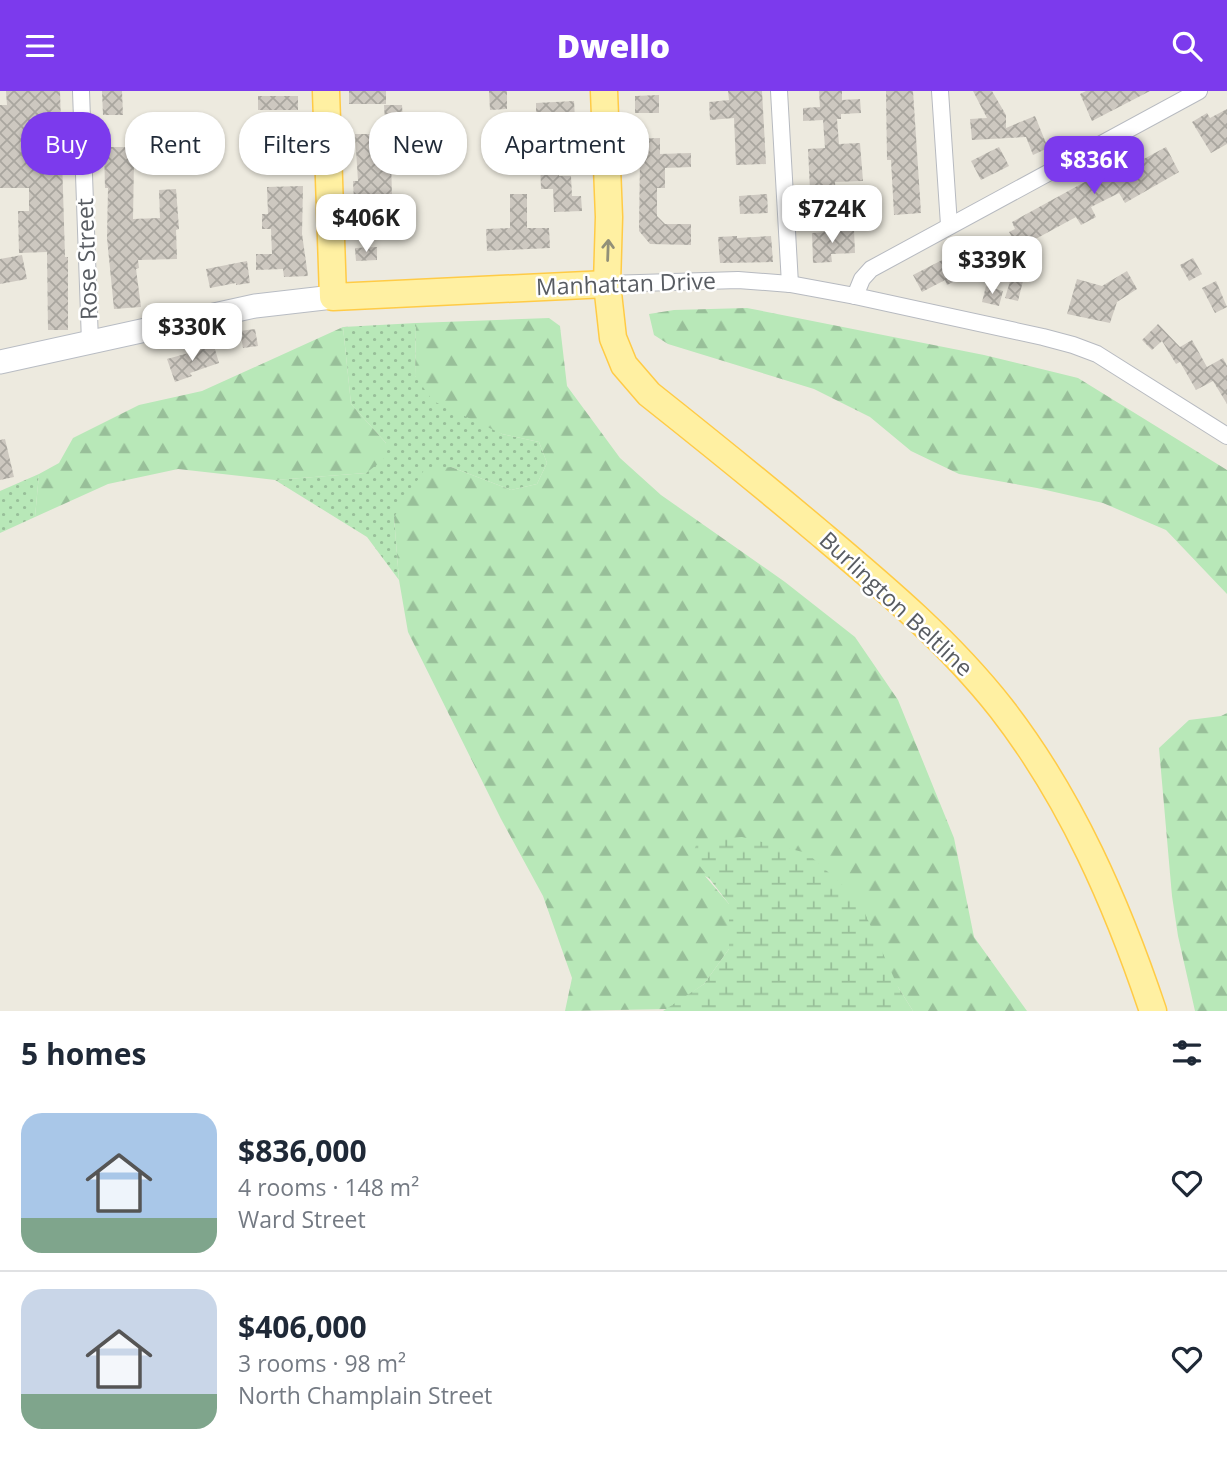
<!DOCTYPE html>
<html lang="en">
<head>
<meta charset="utf-8">
<style>
  body { margin:0; font-family:"Open Sans",sans-serif; background:#f6f6f7; color:#1f2937; height:100vh; display:flex; flex-direction:column; font-size:26px; white-space:nowrap }
  * { box-sizing:border-box; margin:0 }
  p { font-size:23px; color:#747a83 }
  .icon { flex:none; width:38px; height:38px; fill:none; stroke:currentColor; stroke-width:2; stroke-linecap:round; stroke-linejoin:round }
  .map { position:relative; height:920px; overflow:hidden }
  .sheet { display:flex; flex-direction:column; background:#fff; flex:1 }
  .sheet>* { flex:none }
  .banner { position:absolute; left:21px; top:21px; width:700px; height:63px; display:flex; gap:14px }
  .price { position:absolute; translate:-50% -60px; padding:0 16px; border-radius:14px; background:#fff; color:#222; font-size:23px; line-height:46px; filter:drop-shadow(0 2px 4px #0008) }
  .price::after { content:''; position:absolute; left:50%; top:42px; width:21px; height:16px; margin-left:-10px; background:inherit; clip-path:polygon(0 0,100% 0,50% 100%) }
  .price.active { background:#7c3aed; color:#fff }
  ul { padding:0; list-style:none }
  li { display:flex; align-items:center; gap:21px; height:175px; padding:0 21px }
  li+li { border-top:2px solid #e0e1e3 }
  li span { display:grid; place-items:center; flex:none; width:196px; height:140px; border-radius:21px; color:#555 }
  li>.icon { margin-inline-start:auto }
  span .icon { width:84px; height:84px; fill:#fffc; stroke-width:1 }
  li b { font-size:30px }
  h2 { display:flex; justify-content:space-between; align-items:center; height:84px; padding:0 21px; font-size:30px }
  .pill { padding:0 24px; border-radius:28px; background:#fff; box-shadow:0 2px 5px #0004; font-size:24px; line-height:63px }
  .pill.active { background:#7c3aed; color:#fff }
  header { display:flex; justify-content:space-between; align-items:center; height:91px; padding:0 21px; background:#7c3aed; color:#fff; font-size:32px; font-weight:800 }
  .map>svg:first-child { display:block }
  .grass { fill:url(#grass-dots) }
  .forest { fill:url(#forest-firs) }
  .wetland { fill:url(#wetland-marsh) }
  .building { fill:url(#building-cross-hatch) }
  .lines { fill:none; stroke-linecap:round; stroke-linejoin:round }
  .street-casing { stroke:#b7bac0; stroke-width:18 }
  .secondary-casing { stroke:#b8bcc3; stroke-width:25 }
  .primary-casing { stroke:#ffcb46; stroke-width:29 }
  .street { stroke:#fff; stroke-width:16 }
  .secondary { stroke:#fff; stroke-width:23 }
  .primary { stroke:#fff0a2; stroke-width:26 }
  .oneway { stroke:#929078 }
  .labels { text-anchor:middle; stroke-width:5; stroke-linejoin:round; paint-order:stroke }
  .street-label { font-size:23px; fill:#585c62; stroke:#fff }
</style>
</head>
<body>
<header><svg class="icon" aria-label="menu" viewBox="0 0 24 24"><path d="M4 6h16M4 12h16M4 18h16"/></svg>Dwello<svg class="icon" aria-label="search" viewBox="0 0 24 24"><circle cx="10" cy="10" r="6"/><path d="M15 15l6 6"/></svg></header>
<div class="map">
<svg width="1227" height="920" viewBox="0 0 1227 920">
  <defs>
    <pattern id="grass-dots" width="8" height="8" patternUnits="userSpaceOnUse" patternTransform="scale(1.75)"><rect width="8" height="8" fill="#b8e8b8"/><path d="M2 2h.1M6 6h.1" fill="none" stroke="#98bf99" stroke-width="1.8" stroke-linecap="round"/></pattern>
    <pattern id="forest-firs" width="22" height="20" patternUnits="userSpaceOnUse" patternTransform="scale(1.75)"><rect width="22" height="20" fill="#b8e8b8"/><path d="M5 1l3.5 6h-7zM16 11l3.5 6h-7z" fill="#98bf99"/></pattern>
    <pattern id="wetland-marsh" width="20" height="14" patternUnits="userSpaceOnUse" patternTransform="scale(1.75)"><rect width="20" height="14" fill="#b8e8b8"/><path d="M1 5h8M5 5V1M11 12h8M15 12V8" fill="none" stroke="#98bf99"/></pattern>
    <pattern id="building-cross-hatch" width="8" height="8" patternUnits="userSpaceOnUse" patternTransform="scale(1.75)"><rect width="8" height="8" fill="#cdc8c0"/><path d="M0 0l8 8M0 8l8-8" fill="none" stroke="#a9a69f"/></pattern>
  </defs>
  <rect width="100%" height="100%" fill="#edeadf"/>
  <!-- grass -->
  <g class="grass">
    <polygon points="416,232 415,285 502,343 539,351 547,372 537,393 511,399 451,376 394,426 399,489 367,446 275,389 366,382 386,352 351,313 343,236"/>
    <polygon points="39,383 35,426 0,442 0,400"/>
  </g>
  <!-- forest -->
  <g class="forest">
    <polygon points="747,217 984,264 1078,287 1227,379 1227,503 1166,439 1103,412 1037,397 959,383 911,360 870,326 814,298 668,253 654,244 649,223 674,219"/>
    <polygon points="549,227 560,235 567,295 620,367 661,404 785,491 855,546 898,609 954,747 974,846 1027,920 913,920 898,896 705,785 729,813 729,858 704,893 668,918 565,920 572,887 543,805 501,728 408,541 399,489 394,426 424,379 451,376 511,399 537,393 547,372 539,351 502,343 433,310 415,285 416,232"/>
    <polygon points="343,236 351,313 386,352 383,369 366,382 275,389 178,378 108,393 35,426 39,383 59,372 73,347 139,314 202,300"/>
    <polygon points="1227,622 1227,920 1195,920 1178,845 1172,805 1159,657 1189,629 1221,625"/>
  </g>
  <!-- wetland -->
  <polygon class="wetland" points="742,746 807,762 859,809 898,896 913,920 663,920 704,893 729,858 729,813 692,765 698,749"/>
  <!-- building -->
  <g class="building">
    <polygon points="6,0 60,0 65,166 68,166 68,239 48,239 47,161 19,162 18,120 29,120 29,97 0,97 0,14 7,14"/>
    <polygon points="102,0 122,0 123,24 103,24"/>
    <rect x="349" y="0" width="37" height="13"/>
    <polygon points="489,0 507,0 507,18 490,19"/>
    <polygon points="728,0 762,0 766,73 736,74 734,27 710,29 709,11 729,9"/>
    <polygon points="819,0 842,0 842,9 860,8 861,22 841,23 841,28 837,28 839,53 860,52 863,90 835,91 837,119 811,120 808,58 825,57 823,29 803,30 803,17 820,16"/>
    <polygon points="886,0 913,0 921,122 894,124 891,69 887,69"/>
    <polygon points="973,0 992,0 1006,24 1006,37 1035,25 1048,57 1033,64 1026,46 972,49 970,28 987,27"/>
    <polygon points="1086,0 1150,0 1092,30 1080,3"/>
    <polygon points="659,4 659,22 635,22 635,5"/>
    <rect x="258" y="5" width="40" height="14"/>
    <polygon points="574,10 576,46 579,45 580,60 558,60 559,85 571,85 572,105 581,105 582,120 554,121 553,98 541,98 540,67 544,67 543,29 540,29 540,24 536,24 536,12"/>
    <polygon points="384,14 402,14 403,29 385,30"/>
    <polygon points="1227,18 1227,53 1211,62 1192,31 1207,22 1210,27"/>
    <polygon points="432,32 432,48 416,49 415,33"/>
    <polygon points="132,37 147,37 148,68 134,69 133,128 160,127 159,99 176,98 179,138 176,139 177,168 138,169 139,177 136,178 141,216 114,218 107,147 108,97 105,97 104,56 132,56"/>
    <polygon points="355,43 385,43 385,65 391,65 392,106 382,106 383,129 355,130 353,90 358,90"/>
    <polygon points="202,45 221,45 222,65 216,65 216,73 203,73"/>
    <polygon points="660,47 660,63 691,62 691,76 665,77 665,97 657,97 657,125 665,133 691,133 691,154 650,153 639,140 640,65 631,66 631,48"/>
    <polygon points="279,48 279,54 289,53 289,67 254,67 254,49"/>
    <polygon points="999,56 1009,75 981,89 971,70"/>
    <polygon points="1166,56 1179,81 1125,112 1119,102 1091,116 1096,126 1081,134 1076,126 1019,157 1009,141 1015,138 1012,131 1112,76 1116,83"/>
    <polygon points="303,95 302,143 308,185 284,186 283,178 256,179 256,163 272,163 271,138 262,138 262,123 268,123 267,96"/>
    <polygon points="510,103 527,103 527,137 549,137 550,157 487,160 486,138 510,137"/>
    <polygon points="767,103 768,122 740,123 739,105"/>
    <polygon points="854,139 855,162 831,163 832,171 813,172 812,142"/>
    <polygon points="737,145 737,147 771,145 773,171 720,172 718,146"/>
    <polygon points="985,147 997,169 947,194 945,189 922,201 913,184"/>
    <polygon points="377,156 377,169 356,170 355,157"/>
    <polygon points="22,164 27,188 0,193 0,168"/>
    <polygon points="1193,167 1202,183 1189,190 1180,174"/>
    <polygon points="247,170 250,192 236,194 236,192 210,197 206,178"/>
    <polygon points="1127,180 1137,198 1117,211 1110,232 1067,223 1077,188 1102,195"/>
    <polygon points="1011,187 1023,190 1018,210 1005,207"/>
    <polygon points="1216,190 1227,216 1215,222 1202,197"/>
    <polygon points="986,195 1003,200 999,215 982,211"/>
    <polygon points="1158,233 1180,256 1192,249 1207,276 1223,267 1227,275 1227,313 1213,290 1196,299 1180,271 1176,273 1162,250 1152,259 1142,249"/>
    <polygon points="255,238 258,255 243,257 240,240"/>
    <polygon points="214,255 219,272 190,282 192,285 175,291 167,268"/>
    <polygon points="5,348 14,386 0,389 0,349"/>
  </g>
  <g class="lines">
    <defs>
      <g id="street">
        <polyline points="81,0 90,251"/>
        <polyline points="779,0 790,193"/>
        <polyline points="940,0 949,134"/>
        <polyline points="607,193 738,189 790,193 855,205 1043,246 1073,254 1097,263 1227,345"/>
        <polyline points="855,205 862,188 871,178 1199,0"/>
      </g>
      <polyline id="secondary" points="0,271 255,215 333,206"/>
      <g id="primary">
        <polyline points="326,0 333,206 607,193"/>
        <path d="M604,0L609,126L607,193L613,247L624,274L649,303C707,349 765,396 822,444C886,498 949,551 1001,617C1071,707 1117,813 1153,920"/>
      </g>
    </defs>
    <!-- street casing -->
    <use href="#street" class="street-casing"/>
    <!-- secondary casing -->
    <use href="#secondary" class="secondary-casing"/>
    <!-- primary casing -->
    <use href="#primary" class="primary-casing"/>
    <!-- street -->
    <use href="#street" class="street"/>
    <!-- secondary -->
    <use href="#secondary" class="secondary"/>
    <!-- primary -->
    <use href="#primary" class="primary"/>
  </g>
  <!-- one-way arrows -->
  <defs><path id="oneway-shaft" d="M-6 0H5M1.5-3L5.5 0L1.5 3" fill="none" stroke-width="1.6" stroke-linecap="round" stroke-linejoin="round" transform="scale(1.75)"/></defs>
  <use class="oneway" href="#oneway-shaft" transform="translate(608 159) rotate(-88)"/>
  <g class="labels">
    <!-- street labels -->
    <g class="street-label">
      <text transform="translate(87 168) rotate(-92)" y="8">Rose Street</text>
      <text transform="translate(626 193) rotate(-2)" y="8">Manhattan Drive</text>
      <text transform="translate(896 513) rotate(43)" y="8">Burlington Beltline</text>
    </g>
  </g>
</svg>
<b class="price active" style="left:1094px;top:105px">$836K</b>
<b class="price" style="left:832px;top:154px">$724K</b>
<b class="price" style="left:366px;top:163px">$406K</b>
<b class="price" style="left:992px;top:205px">$339K</b>
<b class="price" style="left:192px;top:272px">$330K</b>
<div class="banner">
<a class="pill active">Buy</a>
<a class="pill">Rent</a>
<a class="pill">Filters</a>
<a class="pill">New</a>
<a class="pill">Apartment</a>
</div>
</div>
<section class="sheet">
<h2>5 homes<svg class="icon" aria-label="filters" viewBox="0 0 24 24"><path d="M4 7h16M4 17h16"/><circle cx="9" cy="7" r="2"/><circle cx="15" cy="17" r="2"/></svg></h2>
<ul>
<li><span style="background:linear-gradient(#a9c7e8 75%,#7fa58c 0)"><svg class="icon" aria-label="home" viewBox="0 0 24 24"><path d="M3 11l9-7 9 7M6 9v11h12V9"/></svg></span><div><b>$836,000</b><p>4 rooms · 148 m²</p><p>Ward Street</p></div><svg class="icon" aria-label="heart" viewBox="0 0 24 24"><path d="M12 20l-8-8c-3-5 5-10 8-4 3-6 11-1 8 4z"/></svg></li>
<li><span style="background:linear-gradient(#c9d6e8 75%,#7fa58c 0)"><svg class="icon" aria-label="home" viewBox="0 0 24 24"><path d="M3 11l9-7 9 7M6 9v11h12V9"/></svg></span><div><b>$406,000</b><p>3 rooms · 98 m²</p><p>North Champlain Street</p></div><svg class="icon" aria-label="heart" viewBox="0 0 24 24"><path d="M12 20l-8-8c-3-5 5-10 8-4 3-6 11-1 8 4z"/></svg></li>
</ul>
</section>
</body>
</html>
